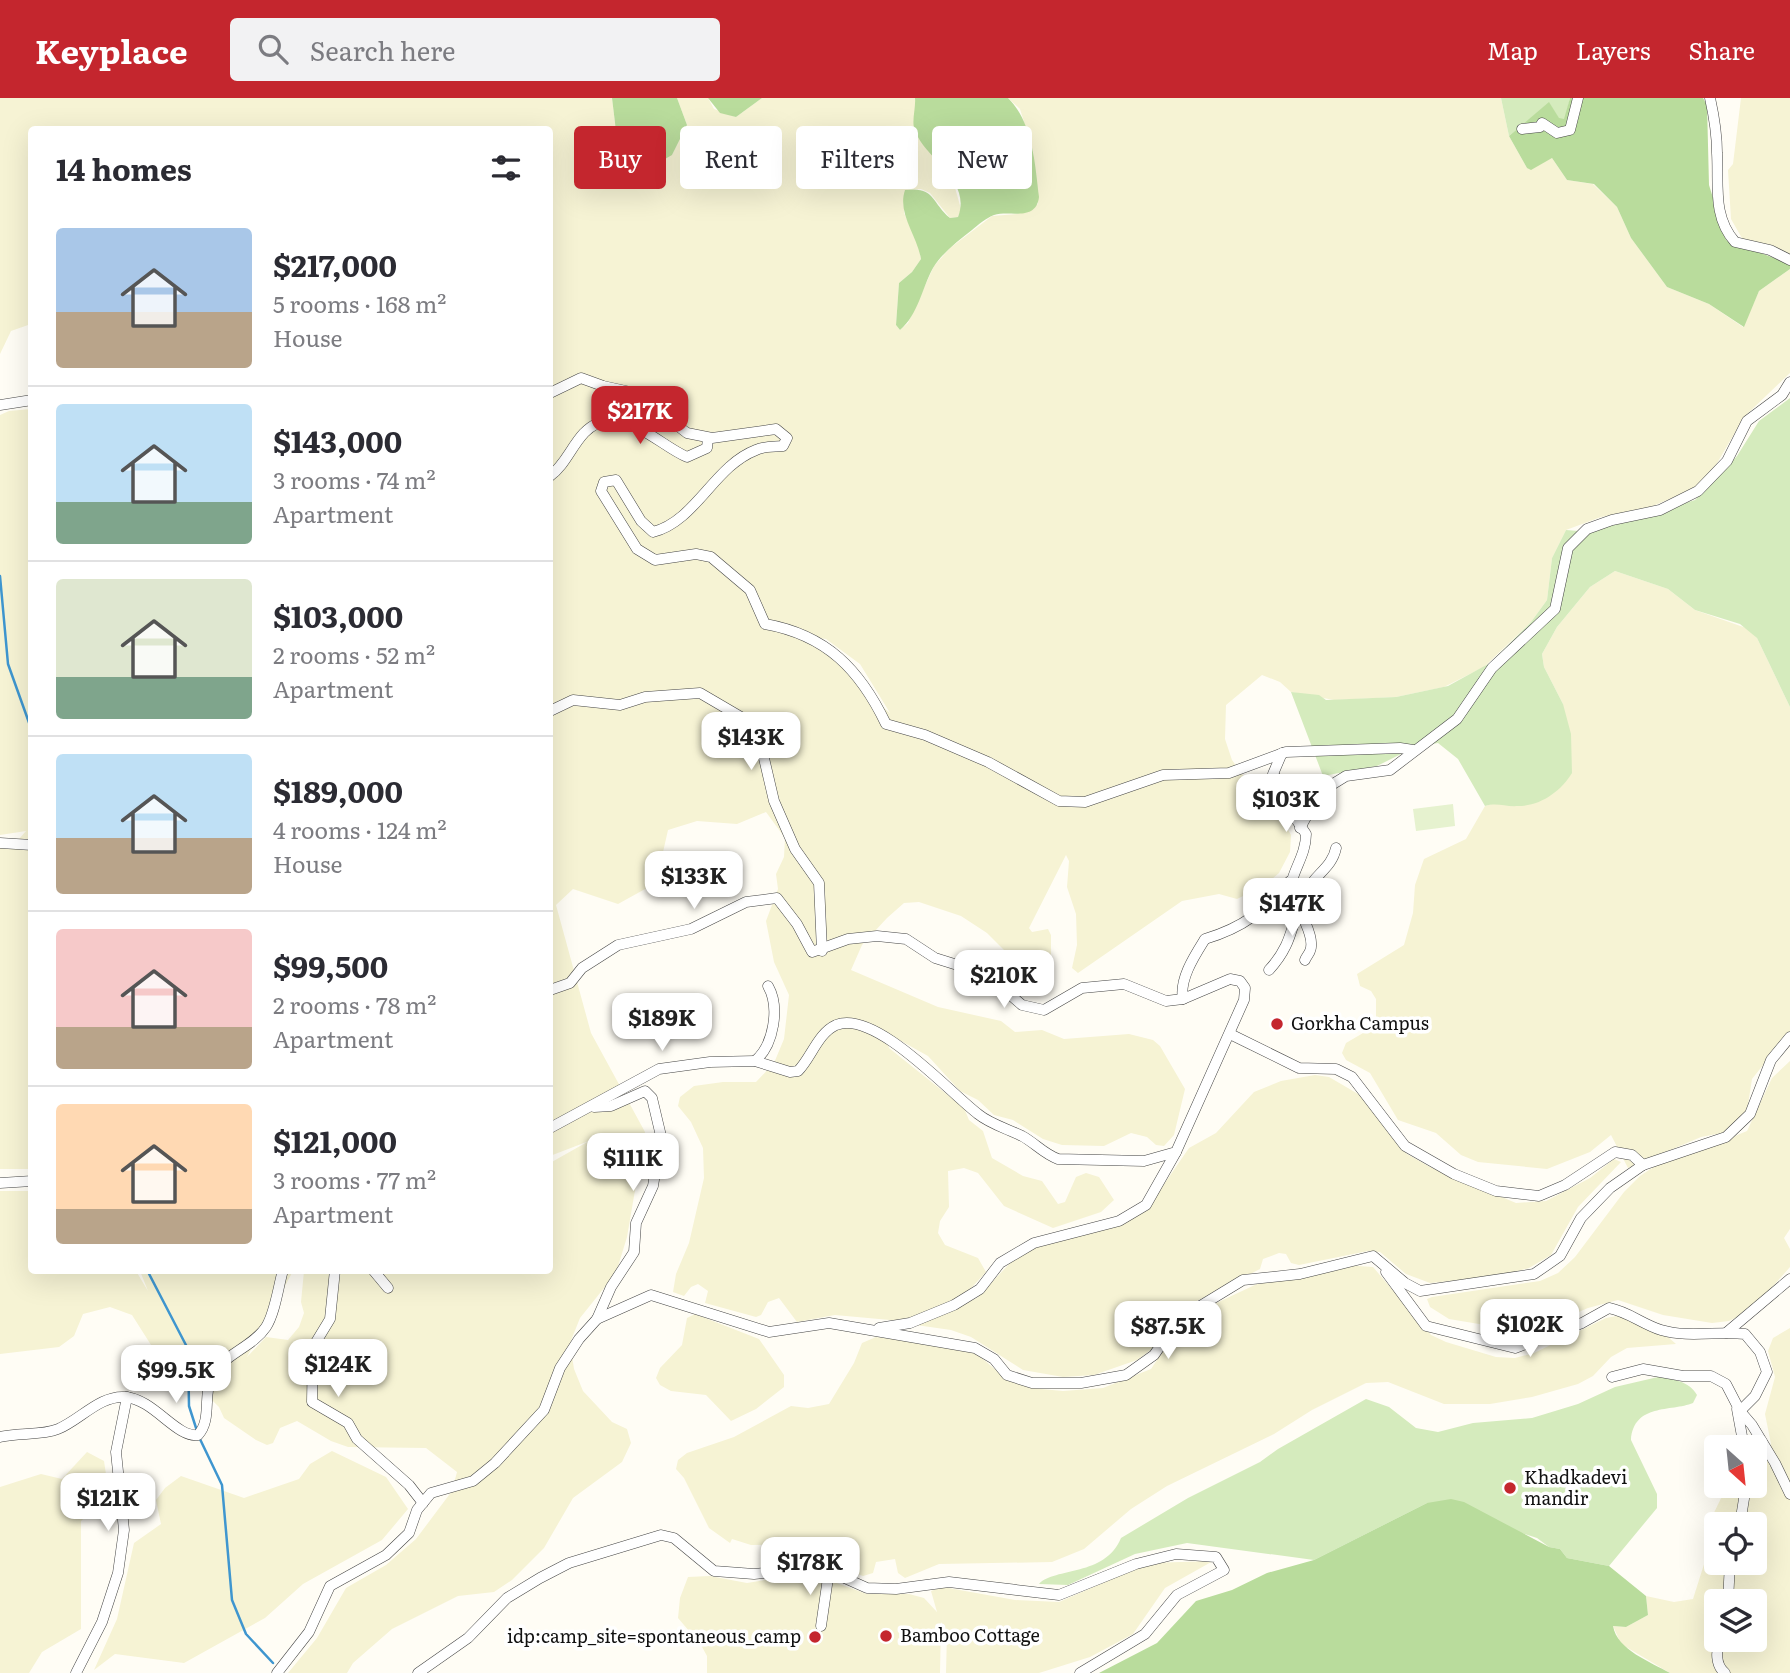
<!DOCTYPE html>
<html lang="en">
<head>
<meta charset="utf-8">
<style>
  body { margin:0; font-family:Literata,serif; background:#f2f2f3; color:#2b2b33; height:100vh; display:flex; flex-direction:column; font-size:26px; white-space:nowrap }
  * { box-sizing:border-box; margin:0 }
  p { font-size:23px; color:#7c7c81 }
  .icon { flex:none; width:38px; height:38px; fill:none; stroke:currentColor; stroke-width:2; stroke-linecap:round; stroke-linejoin:round }
  .map { position:relative; flex:1; overflow:hidden }
  .drawer { position:absolute; left:28px; top:28px; width:525px; height:1148px; display:flex; flex-direction:column; background:#fff; border-radius:7px; box-shadow:0 7px 28px #0002 }
  .drawer>* { flex:none }
  .banner { position:absolute; left:574px; top:28px; width:665px; height:63px; display:flex; gap:14px }
  .needle { width:46px; rotate:153deg }
  .tools { position:absolute; left:1704px; top:1337px; display:grid; gap:14px }
  .tools a { display:grid; place-items:center; width:63px; height:63px; border-radius:7px; background:#fff; box-shadow:0 7px 28px #0002; font-size:35px }
  .price { position:absolute; translate:-50% -60px; padding:0 16px; border-radius:14px; background:#fff; color:#222; font-size:23px; line-height:46px; filter:drop-shadow(0 2px 4px #0008) }
  .price::after { content:''; position:absolute; left:50%; top:42px; width:21px; height:16px; margin-left:-10px; background:inherit; clip-path:polygon(0 0,100% 0,50% 100%) }
  .price.active { background:#c4262e; color:#fff }
  ul { padding:0; list-style:none }
  li { display:flex; align-items:center; gap:21px; height:175px; padding:0 28px }
  li+li { border-top:2px solid #e1e1e2 }
  li span { display:grid; place-items:center; flex:none; width:196px; height:140px; border-radius:7px; color:#555 }
  li>.icon { margin-inline-start:auto }
  span .icon { width:84px; height:84px; fill:#fffc; stroke-width:1 }
  li b { font-size:30px }
  h2 { display:flex; justify-content:space-between; align-items:center; height:84px; padding:0 28px; font-size:30px }
  .chip { padding:0 24px; border-radius:7px; background:#fff; box-shadow:0 7px 28px #0002; font-size:24px; line-height:63px }
  .chip.active { background:#c4262e; color:#fff }
  header { display:flex; align-items:center; gap:42px; box-sizing:border-box; height:98px; padding:0 35px; background:#c4262e; color:#fff }
  header strong { font-size:33px }
  nav { display:flex; gap:38px; margin-inline-start:auto; font-size:24px }
  .search { width:490px; height:63px; background:#f2f2f3; display:flex; align-items:center; gap:18px; box-sizing:border-box; padding:0 24px; border-radius:7px; color:#7c7c81; font-size:26px }
  .map>svg:first-child { display:block }
  .farmland { fill:#f6f3d4; fill-rule:evenodd }
  .green { fill:#d5ebbd }
  .forest { fill:#b9dc9c }
  .pitch { fill:#e6f2cf }
  .lines { fill:none; stroke-linecap:round; stroke-linejoin:round }
  .stream { stroke:#3f96cf; stroke-width:2.5 }
  .minor-casing { stroke:#444; stroke-width:11 }
  .minor { stroke:#fff; stroke-width:10 }
  .poi-dot { fill:#c4262e; stroke:#fff; stroke-width:2.5 }
  .labels { text-anchor:middle; stroke-width:7; stroke-linejoin:round; paint-order:stroke }
  .poi-label { font-size:18px; fill:#111; stroke:#fff; text-anchor:start }
</style>
</head>
<body>
<header>
<strong>Keyplace</strong>
<div class="search"><svg class="icon" aria-label="search" viewBox="0 0 24 24"><circle cx="10" cy="10" r="6"/><path d="M15 15l6 6"/></svg>Search here</div>
<nav><a>Map</a><a>Layers</a><a>Share</a></nav>
</header>
<div class="map">
<svg width="1790" height="1575" viewBox="0 0 1790 1575">
  <rect width="100%" height="100%" fill="#fffdf5"/>
  <!-- farmland -->
  <g class="farmland">
    <path d="M0,0H612L615,25L630,41L647,43L654,58L672,57L687,27L677,0H708L714,11L736,19L762,0H915L920,41L952,79L961,111L958,119L950,120L930,95L921,91L905,92L904,115L918,145L921,161L912,174L899,185L896,227L900,232L908,225L934,168L950,150L992,118L1017,116L1038,106L1033,53L1020,11L1008,0H1501L1509,38L1527,70L1552,60L1567,82L1593,86L1617,109L1631,140L1667,189L1709,206L1743,229L1759,193L1790,171V275L1744,319L1716,367L1698,389L1648,410L1601,419L1566,432L1552,460L1547,502L1531,524L1484,569L1444,589L1396,599L1334,602L1291,594L1280,584L1262,577L1226,607L1225,641L1232,662L1273,719L1284,725L1291,737L1290,754L1279,775L1264,788L1237,801L1219,796L1182,803L1078,875L1072,870L1077,847L1076,816L1067,789L1069,763L1066,757L1029,830L1032,834L1048,831L1051,837V888L1041,897L1033,895L1024,884L1010,858L987,835L961,818L919,804L904,805L887,820L862,847L851,872L938,909L1001,923L1015,934L1042,932L1064,941L1129,936L1153,942L1160,948L1185,991L1174,1037L1164,1048L1156,1047L1147,1039L1131,1035L1104,1048L1062,1047L1043,1041L1013,1022L994,1017L978,1002L960,993L928,958L885,934L889,950L964,1010L969,1022L983,1033L992,1060L1023,1078L1042,1083L1058,1106L1065,1104L1076,1079L1086,1075L1099,1079L1114,1102L1101,1114L1053,1130L1004,1108L978,1075L964,1070L948,1073L949,1109L940,1123L938,1135L945,1147L978,1160L986,1174L963,1199L941,1210L901,1223L835,1217L797,1224L779,1200L768,1204L761,1217L756,1219L705,1205L708,1193L698,1186L691,1189L684,1198L673,1194L676,1176L689,1145L704,1080L703,1050L691,1024L678,1008L680,999L694,988L723,984H756L774,965L784,941L789,897L774,864L766,823L778,791L776,776L784,759L785,740L766,714L737,726L697,723L668,732L656,785L618,806L573,791L556,807L591,935L645,1034L627,1139L616,1175L580,1220L570,1245L574,1271L583,1293L612,1324L627,1331L631,1345L622,1364L573,1400L544,1450L512,1482L494,1494L458,1498L392,1531L353,1565L347,1575H288L317,1540L346,1490L386,1467L416,1441L452,1393L457,1374L426,1350L348,1349L331,1343L297,1323L280,1330L273,1345L267,1347L256,1342L224,1320L219,1309L181,1272L176,1274L165,1269L132,1217L110,1209L83,1216L74,1238L59,1249L0,1256V1093H31L32,1172L136,1173L148,1193L140,1173H293L247,1259L266,1239L288,1242L299,1229L304,1215L301,1204L304,1173L550,1172V1065L589,1043L550,1058V32H32L31,226L11,233L0,256ZM794,536L826,541L860,566L890,615L861,590L844,570L811,544Z"/>
    <polygon points="1741,0 1790,0 1790,157 1774,149 1743,142 1731,121 1728,72 1733,66"/>
    <polygon points="31,311 31,1071 0,1071 0,748 13,748 26,733 0,737 0,317 9,313"/>
    <polygon points="1615,473 1668,491 1695,512 1749,531 1757,540 1790,609 1790,933 1752,981 1747,1013 1727,1034 1701,1039 1628,1070 1611,1037 1590,1054 1547,1071 1478,1064 1461,1057 1436,1035 1398,1022 1370,975 1346,962 1342,955 1346,945 1370,931 1376,921 1376,901 1371,893 1360,888 1357,876 1404,847 1413,815 1415,787 1424,761 1466,741 1485,708 1495,705 1518,708 1563,606 1544,569 1542,556 1557,529 1590,489"/>
    <polygon points="1790,963 1790,1131 1784,1140 1790,1151 1790,1169 1753,1211 1729,1223 1712,1225 1663,1217 1618,1202 1588,1210 1544,1229 1515,1232 1449,1221 1430,1209 1427,1201 1432,1199 1540,1183 1558,1175 1575,1159 1624,1094 1640,1078 1673,1056 1718,1045 1747,1033 1772,980"/>
    <polygon points="1315,977 1329,979 1365,1000 1407,1056 1430,1069 1516,1105 1546,1103 1590,1080 1614,1061 1621,1064 1578,1109 1551,1157 1529,1170 1500,1178 1430,1185 1406,1176 1380,1154 1368,1153 1299,1167 1291,1165 1286,1156 1279,1155 1263,1161 1260,1171 1183,1210 1152,1251 1137,1262 1094,1277 1063,1279 1023,1272 971,1239 951,1232 916,1227 977,1200 1012,1163 1050,1142 1088,1135 1151,1105 1189,1050 1216,1035 1254,994 1281,983"/>
    <polygon points="1344,1167 1373,1169 1431,1237 1446,1244 1496,1259 1515,1260 1534,1255 1606,1220 1617,1218 1660,1232 1676,1246 1627,1250 1611,1259 1593,1278 1578,1286 1532,1299 1490,1306 1444,1306 1388,1284 1366,1285 1312,1312 1274,1336 1167,1388 1131,1411 1084,1451 1052,1464 939,1466 905,1480 898,1475 895,1461 876,1464 873,1475 863,1478 814,1461 788,1464 790,1451 787,1446 751,1447 732,1441 730,1445 709,1430 684,1380 676,1371 678,1362 687,1355 734,1339 791,1308 808,1310 829,1306 854,1265 862,1245 876,1239 935,1246 977,1256 1003,1278 1030,1290 1063,1293 1103,1290 1151,1271 1176,1233 1210,1208 1257,1186 1310,1179"/>
    <polygon points="695,1216 759,1241 784,1277 784,1289 756,1311 731,1323 706,1297 671,1293 660,1287 656,1280 660,1270 682,1247 687,1220"/>
    <path d="M1790,1230V1575H1670L1621,1546L1613,1528L1626,1529L1648,1517L1646,1498L1674,1504L1693,1501L1705,1463L1710,1423L1723,1396L1734,1388H1755V1369L1771,1346L1765,1316L1775,1279L1768,1253L1773,1240ZM1717,1426H1755V1465H1717ZM1717,1503H1755V1542H1717Z"/>
    <polygon points="332,1353 386,1379 408,1411 382,1442 303,1486 265,1520 184,1565 115,1556 94,1572 117,1521 134,1445 161,1426 156,1402 165,1390 181,1378 244,1400 299,1381 310,1366"/>
    <polygon points="87,1354 104,1363 109,1396 81,1423 81,1531 42,1554 29,1575 0,1575 0,1389 41,1376 62,1381"/>
    <polygon points="1213,1463 1165,1490 1133,1536 1090,1559 1039,1575 946,1575 947,1535 941,1524 940,1575 707,1575 707,1558 701,1547 678,1520 680,1500 688,1479 710,1478 747,1485 809,1475 867,1496 909,1496 924,1500 937,1514 931,1493 943,1489 1015,1502 1059,1504 1149,1465"/>
  </g>
  <!-- green -->
  <g class="green">
    <polygon points="1501,0 1570,0 1565,22 1559,21 1549,5 1509,38"/>
    <path d="M1790,300V609L1757,540L1740,526L1695,512L1668,491L1615,473L1590,489L1557,529L1542,556L1544,569L1563,606L1571,636L1572,675C1561,693 1541,708 1518,708C1505,709 1497,704 1485,708L1458,661L1438,645L1415,649L1377,668L1323,678L1291,594L1319,597L1326,602L1396,599L1448,588L1490,565L1531,524L1547,502L1552,460L1566,432L1591,434L1695,402L1737,358L1759,323Z"/>
    <path d="M1658,1279C1673,1281 1689,1283 1697,1297L1693,1305C1671,1314 1634,1305 1631,1342L1657,1396V1410L1609,1468L1567,1460L1560,1451L1549,1449L1537,1440L1427,1405L1314,1462L1187,1445L1135,1456L1068,1487L1039,1486C1055,1469 1105,1479 1121,1440L1188,1400L1260,1364L1278,1351L1366,1301L1389,1309L1416,1330L1438,1334L1473,1325L1532,1320L1578,1306L1615,1289Z"/>
  </g>
  <!-- forest -->
  <g class="forest">
    <polygon points="612,0 677,0 687,27 672,57 658,65 647,43 622,40 616,33"/>
    <polygon points="708,0 762,0 736,19 720,15"/>
    <path d="M915,0H1008C1033,25 1035,66 1039,99C1036,124 1010,112 994,117C986,120 978,127 972,132C958,143 942,155 933,170C922,190 918,217 900,232L896,227L899,185L912,174L921,161C917,137 897,116 905,92C935,88 931,104 950,120L958,119C972,82 927,63 915,33C911,24 916,10 915,0Z"/>
    <polygon points="1570,0 1703,0 1707,7 1709,87 1726,142 1790,166 1790,171 1759,193 1744,229 1709,206 1667,189 1631,140 1617,109 1594,86 1567,82 1552,60 1531,72 1527,70 1509,38 1549,4 1559,20 1564,21"/>
    <path d="M1451,1401L1464,1404L1549,1449L1560,1451L1567,1460L1609,1468L1646,1498L1648,1517L1626,1529L1613,1528C1617,1552 1651,1564 1670,1575H1099L1157,1545L1196,1503L1232,1492L1267,1475L1314,1462L1427,1405Z"/>
  </g>
  <!-- pitch -->
  <polygon class="pitch" points="1453,706 1455,728 1416,733 1413,711"/>
  <g class="lines">
    <!-- stream -->
    <g class="stream">
      <polyline points="0,478 8,566 32,633"/>
      <polyline points="32,702 32,703"/>
      <polyline points="147,1172 188,1251 189,1308 197,1333"/>
      <polyline points="199,1339 222,1387 232,1502 246,1536 273,1565"/>
    </g>
    <defs>
      <g id="minor">
        <path d="M1710,0C1714,18 1717,36 1717,55C1719,86 1712,118 1735,144L1770,152L1790,162"/>
        <polyline points="1522,31 1540,29 1542,25 1557,35 1570,32 1578,0"/>
        <path d="M550,295L581,280L603,288L635,295L687,335L712,340L776,331L787,340L783,348C774,349 764,348 756,352C714,368 696,423 653,434L641,423L616,382L604,384L601,393L637,451L655,462L696,456L711,459L750,492L765,526C827,537 860,572 886,626L925,637L988,664L1059,703L1085,704L1163,677L1229,675L1286,654L1400,650L1413,652"/>
        <polyline points="0,307 32,302"/>
        <path d="M550,378C565,367 571,349 584,335C618,300 656,346 687,359L707,350L708,340"/>
        <polyline points="550,613 573,602 620,607 645,599 700,595 741,619 763,656 774,703 795,751 819,785 822,853"/>
        <path d="M1282,655L1273,676L1281,686L1285,705L1306,736C1306,760 1289,775 1290,799C1298,808 1316,840 1310,853C1309,856 1306,859 1305,862"/>
        <polyline points="1300,730 1320,694 1346,678 1390,672 1457,621 1492,570 1555,511 1568,450 1587,431 1612,422 1660,412 1698,393 1727,363 1747,323 1782,297 1790,284"/>
        <polyline points="0,745 32,747"/>
        <path d="M1269,872C1295,844 1290,824 1306,794C1315,776 1332,770 1336,750"/>
        <polyline points="550,892 570,885 582,870 618,847 691,831 746,804 777,800 797,826 812,854 848,841 877,838 906,841 935,860 967,870 979,883 1007,894 1022,907 1044,912 1082,890 1124,886 1166,903 1183,901"/>
        <path d="M755,963C774,947 780,909 768,888"/>
        <polyline points="594,1009 611,1008 645,993 652,1000 661,1038 653,1088 636,1125 634,1154 611,1189 597,1221"/>
        <path d="M550,1030L659,971L710,964L755,963L790,974L798,973C811,960 818,935 836,927C875,911 949,994 978,1016C990,1026 1008,1031 1022,1038C1035,1045 1044,1056 1058,1061L1144,1063L1176,1054L1244,902L1245,890L1240,883L1230,881L1183,901C1179,881 1195,857 1205,841C1245,829 1263,813 1290,783"/>
        <polyline points="1643,1067 1726,1039 1750,1016 1771,962 1790,939"/>
        <polyline points="0,1085 32,1083"/>
        <polyline points="335,1172 330,1221 313,1249 312,1304 348,1325 357,1341 409,1387 423,1405"/>
        <polyline points="373,1172 388,1190"/>
        <path d="M1386,1174L1426,1228L1515,1250L1582,1225L1609,1210C1629,1214 1642,1226 1661,1232C1688,1240 1718,1233 1745,1236L1760,1254L1767,1274L1755,1298L1740,1313"/>
        <polyline points="879,1230 910,1225 954,1207 980,1191 1000,1165 1034,1145 1119,1123 1146,1107 1176,1054"/>
        <polyline points="1726,1235 1790,1181"/>
        <polyline points="1612,1279 1643,1271 1683,1278 1711,1278 1726,1286 1740,1313 1752,1327 1775,1365 1790,1396"/>
        <polyline points="1737,1311 1744,1349"/>
        <path d="M0,1339C18,1334 41,1338 58,1331C80,1322 100,1297 125,1299C154,1301 176,1340 198,1337C212,1322 203,1298 211,1280C221,1257 252,1250 266,1229C275,1215 278,1190 283,1172"/>
        <polyline points="1740,1426 1746,1388"/>
        <polyline points="1728,1503 1730,1465"/>
        <polyline points="821,1528 829,1473"/>
        <path d="M1720,1542C1716,1552 1715,1567 1725,1575"/>
        <polyline points="76,1575 102,1524 118,1475 124,1432 116,1354 127,1299"/>
        <polyline points="277,1575 309,1534 330,1488 386,1457 409,1435 417,1412 431,1395 473,1383 495,1365 544,1312 560,1270 579,1241 597,1221 651,1197 769,1234 829,1225 975,1250 994,1261 1007,1277 1032,1285 1081,1285 1126,1277 1154,1257 1179,1221 1243,1182 1300,1176 1373,1158 1405,1185 1420,1193 1534,1176 1560,1158 1581,1120 1610,1090 1643,1067 1632,1057 1615,1054 1565,1087 1539,1098 1496,1093 1454,1076 1405,1048 1352,979 1336,971 1299,970 1230,936"/>
        <polyline points="418,1575 468,1540 507,1500 540,1480 569,1465 661,1437 674,1440 714,1473 754,1476 820,1469 867,1490 896,1491 949,1484 1059,1497 1136,1466 1176,1456 1216,1459 1224,1472 1177,1497 1145,1536 1080,1575"/>
      </g>
    </defs>
    <!-- minor casing -->
    <use href="#minor" class="minor-casing"/>
    <!-- minor -->
    <use href="#minor" class="minor"/>
  </g>
  <!-- markers -->
  <g class="poi-dot">
    <circle cx="1277" cy="926" r="7"/>
    <circle cx="1510" cy="1390" r="7"/>
    <circle cx="886" cy="1538" r="7"/>
    <circle cx="815" cy="1539" r="7"/>
  </g>
  <g class="labels">
    <!-- poi labels -->
    <g class="poi-label">
      <text x="1291" y="932">Gorkha Campus</text>
      <text x="1524" y="1386">Khadkadevi<tspan x="1524" dy="21">mandir</tspan></text>
      <text x="900" y="1544">Bamboo Cottage</text>
      <text x="801" y="1545" text-anchor="end">idp:camp_site=spontaneous_camp</text>
    </g>
  </g>
</svg>
<div class="tools">
<a><svg class="needle" viewBox="-14 -14 28 28"><path d="M0-13l5 13h-10z" fill="#e53935"/><path d="M0 13l5-13h-10z" fill="#7c7c81"/></svg></a>
<a><svg class="icon" aria-label="locate" viewBox="0 0 24 24"><circle cx="12" cy="12" r="6"/><path d="M12 2v4M12 18v4M2 12h4M18 12h4"/></svg></a>
<a><svg class="icon" aria-label="layers" viewBox="0 0 24 24"><path d="M12 4l9 5-9 5-9-5zM3 14l9 5 9-5"/></svg></a>
</div>
<b class="price active" style="left:640px;top:348px">$217K</b>
<b class="price" style="left:751px;top:674px">$143K</b>
<b class="price" style="left:1286px;top:736px">$103K</b>
<b class="price" style="left:694px;top:813px">$133K</b>
<b class="price" style="left:1292px;top:840px">$147K</b>
<b class="price" style="left:1004px;top:912px">$210K</b>
<b class="price" style="left:662px;top:955px">$189K</b>
<b class="price" style="left:633px;top:1095px">$111K</b>
<b class="price" style="left:1530px;top:1261px">$102K</b>
<b class="price" style="left:1168px;top:1263px">$87.5K</b>
<b class="price" style="left:338px;top:1301px">$124K</b>
<b class="price" style="left:176px;top:1307px">$99.5K</b>
<b class="price" style="left:108px;top:1435px">$121K</b>
<b class="price" style="left:810px;top:1499px">$178K</b>
<div class="banner">
<a class="chip active">Buy</a>
<a class="chip">Rent</a>
<a class="chip">Filters</a>
<a class="chip">New</a>
</div>
<section class="drawer">
<h2>14 homes<svg class="icon" aria-label="filters" viewBox="0 0 24 24"><path d="M4 7h16M4 17h16"/><circle cx="9" cy="7" r="2"/><circle cx="15" cy="17" r="2"/></svg></h2>
<ul>
<li><span style="background:linear-gradient(#a9c7e8 60%,#b9a48a 0)"><svg class="icon" aria-label="home" viewBox="0 0 24 24"><path d="M3 11l9-7 9 7M6 9v11h12V9"/></svg></span><div><b>$217,000</b><p>5 rooms · 168 m²</p><p>House</p></div></li>
<li><span style="background:linear-gradient(#bfe0f5 70%,#7fa58c 0)"><svg class="icon" aria-label="home" viewBox="0 0 24 24"><path d="M3 11l9-7 9 7M6 9v11h12V9"/></svg></span><div><b>$143,000</b><p>3 rooms · 74 m²</p><p>Apartment</p></div></li>
<li><span style="background:linear-gradient(#dfe7d0 70%,#7fa58c 0)"><svg class="icon" aria-label="home" viewBox="0 0 24 24"><path d="M3 11l9-7 9 7M6 9v11h12V9"/></svg></span><div><b>$103,000</b><p>2 rooms · 52 m²</p><p>Apartment</p></div></li>
<li><span style="background:linear-gradient(#bfe0f5 60%,#b9a48a 0)"><svg class="icon" aria-label="home" viewBox="0 0 24 24"><path d="M3 11l9-7 9 7M6 9v11h12V9"/></svg></span><div><b>$189,000</b><p>4 rooms · 124 m²</p><p>House</p></div></li>
<li><span style="background:linear-gradient(#f6c9c9 70%,#b9a48a 0)"><svg class="icon" aria-label="home" viewBox="0 0 24 24"><path d="M3 11l9-7 9 7M6 9v11h12V9"/></svg></span><div><b>$99,500</b><p>2 rooms · 78 m²</p><p>Apartment</p></div></li>
<li><span style="background:linear-gradient(#ffd9b3 75%,#b9a48a 0)"><svg class="icon" aria-label="home" viewBox="0 0 24 24"><path d="M3 11l9-7 9 7M6 9v11h12V9"/></svg></span><div><b>$121,000</b><p>3 rooms · 77 m²</p><p>Apartment</p></div></li>
</ul>
</section>
</div>
</body>
</html>
